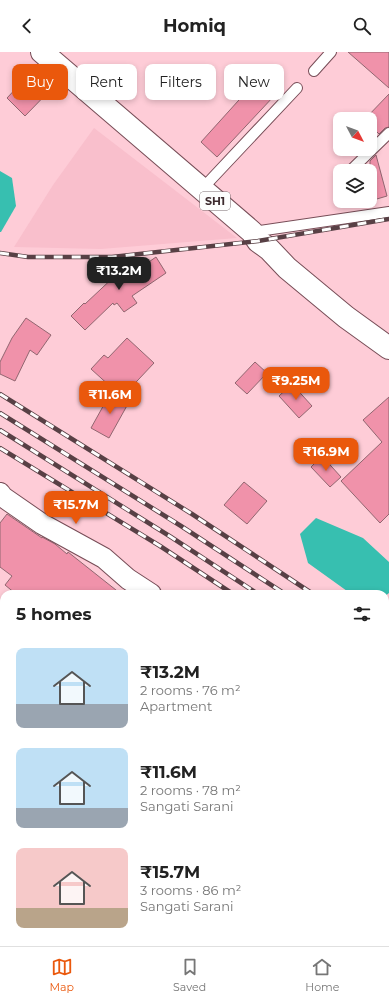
<!DOCTYPE html>
<html lang="en">
<head>
<meta charset="utf-8">
<style>
  body { margin:0; font-family:Montserrat,sans-serif; background:#f2f2f2; color:#222; height:100vh; display:flex; flex-direction:column; font-size:15px; white-space:nowrap }
  * { box-sizing:border-box; margin:0 }
  p { font-size:13px; color:#767676 }
  .icon { flex:none; width:22px; height:22px; fill:none; stroke:currentColor; stroke-width:2; stroke-linecap:round; stroke-linejoin:round }
  .map { position:relative; flex:1; overflow:hidden }
  .drawer { position:absolute; left:0px; top:538px; width:389px; height:356px; display:flex; flex-direction:column; background:#fff; border-radius:12px 12px 0 0; box-shadow:0 2px 6px #0003 }
  .drawer>* { flex:none }
  .guide { position:absolute; left:12px; top:12px; width:365px; height:36px; display:flex; gap:8px }
  .needle { width:26px; rotate:131deg }
  .controls { position:absolute; left:333px; top:60px; display:grid; gap:8px }
  .controls a { display:grid; place-items:center; width:44px; height:44px; border-radius:8px; background:#fff; box-shadow:0 2px 6px #0003; font-size:20px }
  .price { position:absolute; translate:-50% -34px; padding:0 9px; border-radius:8px; background:#ea580c; color:#fff; font-size:13px; line-height:26px; filter:drop-shadow(0 1px 2px #0008) }
  .price::after { content:''; position:absolute; left:50%; top:24px; width:12px; height:9px; margin-left:-6px; background:inherit; clip-path:polygon(0 0,100% 0,50% 100%) }
  .price.selected { background:#222; color:#fff }
  ul { padding:0; list-style:none }
  li { display:flex; align-items:center; gap:12px; height:100px; padding:0 16px }
  li span { display:grid; place-items:center; flex:none; width:112px; height:80px; border-radius:8px; color:#555 }
  li>.icon { margin-inline-start:auto }
  span .icon { width:48px; height:48px; fill:#fffc; stroke-width:1 }
  li b { font-size:17px }
  h2 { display:flex; justify-content:space-between; align-items:center; height:48px; padding:0 16px; font-size:17px }
  .pill { padding:0 14px; border-radius:8px; background:#fff; box-shadow:0 2px 6px #0003; font-size:14px; line-height:36px }
  .pill.selected { background:#ea580c; color:#fff }
  header { display:flex; justify-content:space-between; align-items:center; height:52px; padding:0 16px; background:#fff; font-size:18px; font-weight:700 }
  .tab-bar { display:flex; justify-content:space-around; align-items:center; height:56px; border-top:1px solid #e0e0e0; background:#fff; font-size:11px; color:#767676 }
  .tab-bar a { display:grid; justify-items:center; gap:2px }
  .tab-bar .selected { color:#ea580c }
  .map>svg:first-child { display:block }
  .built { fill:#f9bfcc }
  .water { fill:#37bfb0 }
  .building { fill:#f092aa; stroke:#916670 }
  .lines { fill:none; stroke-linecap:round; stroke-linejoin:round }
  .service-casing { stroke:#774d57; stroke-width:12 }
  .minor-casing { stroke:#774d57; stroke-width:22 }
  .primary-casing { stroke:#774d57; stroke-width:24 }
  .service { stroke:#fff; stroke-width:10 }
  .minor { stroke:#fff; stroke-width:20 }
  .primary { stroke:#fff; stroke-width:22 }
  .rail-casing { stroke:#584045; stroke-width:4.5 }
  .rail { stroke:#fdfdfd; stroke-width:3; stroke-dasharray:9; stroke-linecap:butt }
  .labels { text-anchor:middle; stroke-width:4; stroke-linejoin:round; paint-order:stroke }
  .shield { fill:#fdfdfd; stroke:#77696c; stroke-width:1 }
  .shield-label { font-size:11px; font-weight:bold; fill:#3d2a2e }
</style>
</head>
<body>
<header><svg class="icon" aria-label="back" viewBox="0 0 24 24"><path d="M15 5l-7 7 7 7"/></svg>Homiq<svg class="icon" aria-label="search" viewBox="0 0 24 24"><circle cx="10" cy="10" r="6"/><path d="M15 15l6 6"/></svg></header>
<div class="map">
<svg width="389" height="894" viewBox="0 0 389 894">
  <rect width="100%" height="100%" fill="#feccd7"/>
  <!-- built -->
  <polygon class="built" points="94,76 237,186 101,197 14,195 53,133"/>
  <!-- water -->
  <g class="water">
    <polygon points="0,119 12,126 16,154 1,180 0,180"/>
    <polygon points="316,466 363,486 389,510 389,541 385,544 385,542 354,542 347,539 308,511 300,482"/>
  </g>
  <!-- building -->
  <g class="building">
    <polygon points="348,0 389,0 389,36"/>
    <polygon points="38,13 58,30 25,64 7,46"/>
    <polygon points="257,28 274,44 217,105 201,90"/>
    <polygon points="389,42 389,75 385,76 379,82 370,73 370,67 365,67"/>
    <polygon points="376,103 387,144 370,149 370,109"/>
    <polygon points="156,205 166,221 132,244 137,251 124,260 117,251 114,253 113,251 85,278 71,264 84,251 85,252 134,206 140,216"/>
    <polygon points="26,266 51,283 37,303 30,298 15,329 0,322 0,310 12,286"/>
    <polygon points="127,286 154,311 122,345 91,317 104,303 108,306"/>
    <polygon points="255,310 267,321 247,342 235,331"/>
    <polygon points="292,332 312,354 299,366 279,344"/>
    <polygon points="111,340 129,350 109,386 91,376"/>
    <polygon points="389,345 389,462 380,471 341,429 382,390 363,368"/>
    <polygon points="322,404 341,425 330,435 311,415"/>
    <polygon points="244,430 267,449 247,472 224,453"/>
    <polygon points="7,462 42,486 42,485 55,492 67,502 68,500 121,542 16,542 5,533 12,524 0,515 0,471"/>
  </g>
  <g class="lines">
    <defs>
      <g id="service">
        <polyline points="314,19 331,0"/>
        <polyline points="350,119 389,81"/>
        <polyline points="202,137 297,36"/>
        <polyline points="252,180 389,160"/>
      </g>
      <g id="minor">
        <polyline points="0,441 3,445 42,472 104,506 128,527 151,542"/>
        <polyline points="0,595 4,596"/>
        <polyline points="385,843 389,847"/>
        <polyline points="0,865 4,870"/>
        <polyline points="24,890 27,894"/>
        <polyline points="236,894 240,890"/>
        <polyline points="388,894 389,893"/>
      </g>
      <polyline id="primary" points="42,0 252,180 258,189 269,197 287,216 346,265 389,296"/>
    </defs>
    <!-- service casing -->
    <use href="#service" class="service-casing"/>
    <!-- minor casing -->
    <use href="#minor" class="minor-casing"/>
    <!-- primary casing -->
    <use href="#primary" class="primary-casing"/>
    <!-- service -->
    <use href="#service" class="service"/>
    <!-- minor -->
    <use href="#minor" class="minor"/>
    <!-- primary -->
    <use href="#primary" class="primary"/>
    <defs>
      <g id="rail">
        <polyline points="0,201 28,205 112,205 258,189 389,167"/>
        <polyline points="0,342 192,462 313,542"/>
        <polyline points="0,361 181,474 285,542"/>
        <polyline points="0,378 171,485 258,542"/>
        <polyline points="0,396 160,494 233,542"/>
        <polyline points="385,591 389,594"/>
        <polyline points="385,610 389,612"/>
        <polyline points="385,627 389,630"/>
        <polyline points="385,644 389,647"/>
      </g>
    </defs>
    <!-- rail casing -->
    <use href="#rail" class="rail-casing"/>
    <!-- rail -->
    <use href="#rail" class="rail"/>
  </g>
  <g class="labels">
    <!-- shield labels -->
    <rect class="shield" x="200" y="140" width="30" height="18" rx="3"/>
    <g class="shield-label">
      <text x="215" y="153">SH1</text>
    </g>
  </g>
</svg>
<div class="controls">
<a><svg class="needle" viewBox="-14 -14 28 28"><path d="M0-13l5 13h-10z" fill="#e53935"/><path d="M0 13l5-13h-10z" fill="#767676"/></svg></a>
<a><svg class="icon" aria-label="layers" viewBox="0 0 24 24"><path d="M12 4l9 5-9 5-9-5zM3 14l9 5 9-5"/></svg></a>
</div>
<b class="price selected" style="left:119px;top:239px">₹13.2M</b>
<b class="price" style="left:296px;top:349px">₹9.25M</b>
<b class="price" style="left:110px;top:363px">₹11.6M</b>
<b class="price" style="left:326px;top:420px">₹16.9M</b>
<b class="price" style="left:76px;top:473px">₹15.7M</b>
<div class="guide">
<a class="pill selected">Buy</a>
<a class="pill">Rent</a>
<a class="pill">Filters</a>
<a class="pill">New</a>
</div>
<section class="drawer">
<h2>5 homes<svg class="icon" aria-label="filters" viewBox="0 0 24 24"><path d="M4 7h16M4 17h16"/><circle cx="9" cy="7" r="2"/><circle cx="15" cy="17" r="2"/></svg></h2>
<ul>
<li><span style="background:linear-gradient(#bfe0f5 70%,#9aa5b1 0)"><svg class="icon" aria-label="home" viewBox="0 0 24 24"><path d="M3 11l9-7 9 7M6 9v11h12V9"/></svg></span><div><b>₹13.2M</b><p>2 rooms · 76 m²</p><p>Apartment</p></div></li>
<li><span style="background:linear-gradient(#bfe0f5 75%,#9aa5b1 0)"><svg class="icon" aria-label="home" viewBox="0 0 24 24"><path d="M3 11l9-7 9 7M6 9v11h12V9"/></svg></span><div><b>₹11.6M</b><p>2 rooms · 78 m²</p><p>Sangati Sarani</p></div></li>
<li><span style="background:linear-gradient(#f6c9c9 75%,#b9a48a 0)"><svg class="icon" aria-label="home" viewBox="0 0 24 24"><path d="M3 11l9-7 9 7M6 9v11h12V9"/></svg></span><div><b>₹15.7M</b><p>3 rooms · 86 m²</p><p>Sangati Sarani</p></div></li>
</ul>
</section>
</div>
<nav class="tab-bar">
<a class="selected"><svg class="icon" aria-label="map" viewBox="0 0 24 24"><path d="M3 6l6-2 6 2 6-2v14l-6 2-6-2-6 2zM9 4v14M15 6v14"/></svg>Map</a>
<a><svg class="icon" aria-label="saved" viewBox="0 0 24 24"><path d="M7 4h10v16l-5-4-5 4z"/></svg>Saved</a>
<a><svg class="icon" aria-label="home" viewBox="0 0 24 24"><path d="M3 11l9-7 9 7M6 9v11h12V9"/></svg>Home</a>
</nav>
</body>
</html>
